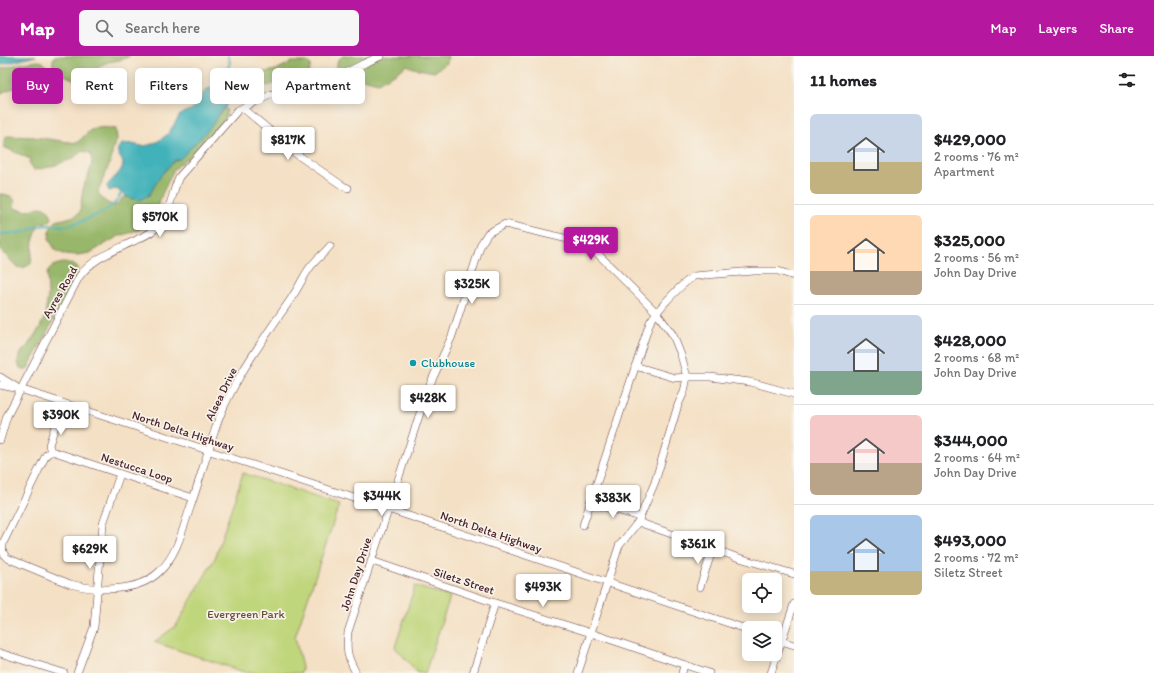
<!DOCTYPE html>
<html lang="en">
<head>
<meta charset="utf-8">
<style>
  body { margin:0; font-family:Itim,sans-serif; background:#f6f6f6; color:#202124; height:100vh; display:flex; flex-direction:column; font-size:15px; white-space:nowrap }
  * { box-sizing:border-box; margin:0 }
  p { font-size:13px; color:#757577 }
  .icon { flex:none; width:22px; height:22px; fill:none; stroke:currentColor; stroke-width:2; stroke-linecap:round; stroke-linejoin:round }
  .map { position:relative; flex:1; overflow:hidden }
  .panel { display:flex; flex-direction:column; background:#fff; width:360px }
  .panel>* { flex:none }
  .guide { position:absolute; left:12px; top:12px; width:380px; height:36px; display:flex; gap:8px }
  .buttons { position:absolute; left:742px; top:517px; display:grid; gap:8px }
  .buttons a { display:grid; place-items:center; width:40px; height:40px; border-radius:6px; background:#fff; box-shadow:0 2px 10px #0003; font-size:20px }
  .price { position:absolute; translate:-50% -34px; padding:0 9px; border-radius:4px; background:#fff; color:#222; font-size:13px; line-height:26px; filter:drop-shadow(0 1px 2px #0008) }
  .price::after { content:''; position:absolute; left:50%; top:24px; width:12px; height:9px; margin-left:-6px; background:inherit; clip-path:polygon(0 0,100% 0,50% 100%) }
  .price.active { background:#b5179e; color:#fff }
  ul { padding:0; list-style:none }
  li { display:flex; align-items:center; gap:12px; height:100px; padding:0 16px }
  li+li { border-top:1px solid #e0e0e0 }
  li span { display:grid; place-items:center; flex:none; width:112px; height:80px; border-radius:6px; color:#555 }
  li>.icon { margin-inline-start:auto }
  span .icon { width:48px; height:48px; fill:#fffc; stroke-width:1 }
  li b { font-size:17px }
  h2 { display:flex; justify-content:space-between; align-items:center; height:48px; padding:0 16px; font-size:17px }
  .pill { padding:0 14px; border-radius:6px; background:#fff; box-shadow:0 2px 10px #0003; font-size:14px; line-height:36px }
  .pill.active { background:#b5179e; color:#fff }
  header { display:flex; align-items:center; gap:24px; box-sizing:border-box; height:56px; padding:0 20px; background:#b5179e; color:#fff }
  header strong { font-size:19px }
  nav { display:flex; gap:22px; margin-inline-start:auto; font-size:14px }
  .search { width:280px; height:36px; background:#f6f6f6; display:flex; align-items:center; gap:10px; box-sizing:border-box; padding:0 14px; border-radius:6px; color:#757577; font-size:15px }
  main { display:flex; flex:1; min-height:0 }
  .map>svg:first-child { display:block }
  .green { fill:#c0d67b; stroke:#857a53 }
  .forest { fill:#98b76b; stroke:#716b4b }
  .water { fill:#42b2ba; stroke:#466872 }
  .lines { fill:none; stroke-linecap:round; stroke-linejoin:round }
  .stream { stroke:#42b2ba; stroke-width:2 }
  .minor-casing { stroke:#643c42; stroke-width:8 }
  .minor { stroke:#fff; stroke-width:7 }
  .culture-dot { fill:#0f9aa8; stroke:#f7f3e8; stroke-width:1.5 }
  .labels { text-anchor:middle; stroke-width:3.5; stroke-linejoin:round; paint-order:stroke }
  .street-label { font-size:12px; fill:#4a1f2b; stroke:#f7f3e8 }
  .culture-label { font-size:12px; fill:#0d838f; stroke:#f7f3e8; text-anchor:start }
  .park-label { font-size:12px; fill:#684d3f; stroke:#f7f3e8 }
</style>
</head>
<body>
<header>
<strong>Map</strong>
<div class="search"><svg class="icon" aria-label="search" viewBox="0 0 24 24"><circle cx="10" cy="10" r="6"/><path d="M15 15l6 6"/></svg>Search here</div>
<nav><a>Map</a><a>Layers</a><a>Share</a></nav>
</header>
<main>
<div class="map">
<svg width="794" height="617" viewBox="0 0 794 617">
  <rect width="100%" height="100%" fill="#f7f3e8"/>
  <filter id="ink" filterUnits="userSpaceOnUse"><feTurbulence type="fractalNoise" baseFrequency=".025" numOctaves="2"/><feDisplacementMap in="SourceGraphic" scale="8" xChannelSelector="R" yChannelSelector="G"/><feConvolveMatrix kernelMatrix="1 2 1 2 8 2 1 2 1" color-interpolation-filters="sRGB"/></filter>
  <filter id="wash" filterUnits="userSpaceOnUse"><feTurbulence type="fractalNoise" baseFrequency=".012" numOctaves="4" result="noise"/><feDisplacementMap in="SourceGraphic" scale="16" xChannelSelector="R" yChannelSelector="G"/><feGaussianBlur stdDeviation="0.9" result="paint"/><feColorMatrix in="noise" values="0 0 0 0 0 0 0 0 0 0 0 0 0 0 0 0 0 1.4 0 .05"/><feComposite in="paint" operator="in"/></filter>
  <g filter="url(#wash)">
    <rect width="100%" height="100%" fill="#f4e0c4"/>
    <!-- green -->
    <g class="green">
      <polygon points="243,417 339,449 295,581 302,612 301,617 247,617 154,586 176,570 215,502"/>
      <polygon points="415,530 450,541 425,617 418,617 395,591"/>
    </g>
    <!-- forest -->
    <g class="forest">
      <path d="M55,0H130L121,4L108,6L97,11C99,22 98,23 90,31C78,30 81,28 72,23C66,19 59,18 53,14V4Z"/>
      <polygon points="343,0 448,0 447,7 434,16 413,12 407,9 396,17 378,27 359,22 345,23 336,12 338,4"/>
      <polygon points="38,5 43,6 46,10 45,19 1,37 0,39 0,13 24,7"/>
      <polygon points="292,6 307,6 311,9 309,15 306,20 289,22 268,30 260,27 258,22 261,17 276,14"/>
      <path d="M225,52L227,55L224,65L190,100L174,113L162,138L158,150L150,162L140,173L117,181L90,197L77,199L64,198L56,195L49,183L50,173L56,165L75,160L80,156C81,148 82,138 84,130C87,120 96,107 90,97L82,95L72,103L50,111L34,114L29,106L30,103L4,91V85L7,80L34,81L76,87C81,84 84,80 88,76C96,70 107,71 116,73L117,84L113,92L111,104L98,135C100,143 107,147 114,150L119,147L122,142L127,141L133,143L149,139L161,119L175,104L180,103L185,98L210,72L220,57Z"/>
      <path d="M0,138C7,138 18,141 14,150L16,153L28,155L39,151L46,152L51,158V164L48,166L39,167L33,186L31,208L23,212L17,211L0,194Z"/>
      <polygon points="63,207 72,208 78,211 76,222 27,314 20,312 18,307 21,297 28,289 39,273 45,260 48,239 47,218 49,213 55,209"/>
    </g>
    <!-- water -->
    <g class="water">
      <polygon points="0,0 36,0 0,9"/>
      <path d="M227,28L233,31L234,35L230,40L225,52L220,57L210,72L185,98L180,103L175,104L161,119L149,139L140,144L133,143L127,141L118,134L115,133L109,135L107,130C111,123 122,117 123,108C123,102 112,96 121,89C127,85 137,90 143,90C145,90 149,89 152,88C159,85 167,80 171,73C175,68 177,62 181,58C185,55 189,55 192,53C199,48 201,39 207,33Z"/>
    </g>
    <g class="lines">
      <!-- stream -->
      <g class="stream">
        <polyline points="228,0 230,6 227,15 234,23 233,31"/>
        <polyline points="0,178 16,177 29,175 34,171 46,169 67,170 80,166 105,155 116,146 122,136"/>
      </g>
    </g>
  </g>
  <g filter="url(#ink)">
    <g class="lines">
      <defs>
        <g id="minor">
          <polyline points="243,52 268,73 289,93 343,130 348,132"/>
          <polyline points="0,321 16,331"/>
          <polyline points="0,329 20,333 397,456 749,574"/>
          <path d="M0,384L7,360L79,221C93,201 117,194 138,183C147,179 155,175 161,167C171,154 172,136 179,121L238,54L270,39L309,24H318L339,20L365,7L381,0"/>
          <polyline points="51,396 49,389 57,364"/>
          <path d="M193,442L55,396H50L46,399L4,485C1,492 2,497 7,502L70,528C97,535 137,537 159,516C177,499 182,475 190,452C200,423 208,394 218,365C231,330 254,297 275,266C281,257 288,248 294,238C300,229 304,219 311,210C317,203 324,197 330,190"/>
          <polyline points="590,446 640,461"/>
          <polyline points="638,466 736,501 794,518"/>
          <path d="M583,469L650,266C660,251 679,230 694,220L754,215H778L794,220"/>
          <polyline points="372,505 495,547 591,577 709,617"/>
          <polyline points="700,531 713,492"/>
          <polyline points="775,583 794,589"/>
          <polyline points="0,597 64,617"/>
          <polyline points="77,617 94,571 103,468 120,418"/>
          <path d="M356,617C347,600 346,595 348,576L422,351L431,326L452,280L481,188L488,177L505,168L572,184L595,195L656,256L673,279L681,299L687,321L675,322L635,310"/>
          <polyline points="473,617 495,547"/>
          <polyline points="578,617 619,490 638,466 655,426 678,349 684,336 687,321 710,321 750,326 794,338"/>
          <polyline points="682,617 684,609"/>
          <polyline points="771,617 794,548"/>
        </g>
      </defs>
      <!-- minor casing -->
      <use href="#minor" class="minor-casing"/>
      <!-- minor -->
      <use href="#minor" class="minor"/>
    </g>
  </g>
  <!-- markers -->
  <circle class="culture-dot" cx="413" cy="307" r="4"/>
  <g class="labels">
    <!-- street labels -->
    <g class="street-label">
      <text transform="translate(60 236) rotate(-60)" y="4">Ayres Road</text>
      <text transform="translate(221 338) rotate(-64)" y="4">Alsea Drive</text>
      <text transform="translate(183 375) rotate(18)" y="4">North Delta Highway</text>
      <text transform="translate(137 412) rotate(18)" y="4">Nestucca Loop</text>
      <text transform="translate(491 476) rotate(19)" y="4">North Delta Highway</text>
      <text transform="translate(356 518) rotate(-72)" y="4">John Day Drive</text>
      <text transform="translate(464 525) rotate(18)" y="4">Siletz Street</text>
    </g>
    <!-- culture labels -->
    <g class="culture-label">
      <text x="421" y="311">Clubhouse</text>
    </g>
    <!-- park labels -->
    <g class="park-label">
      <text x="246" y="562">Evergreen Park</text>
    </g>
  </g>
</svg>
<div class="buttons">
<a><svg class="icon" aria-label="locate" viewBox="0 0 24 24"><circle cx="12" cy="12" r="6"/><path d="M12 2v4M12 18v4M2 12h4M18 12h4"/></svg></a>
<a><svg class="icon" aria-label="layers" viewBox="0 0 24 24"><path d="M12 4l9 5-9 5-9-5zM3 14l9 5 9-5"/></svg></a>
</div>
<b class="price" style="left:288px;top:105px">$817K</b>
<b class="price" style="left:160px;top:182px">$570K</b>
<b class="price active" style="left:591px;top:205px">$429K</b>
<b class="price" style="left:472px;top:249px">$325K</b>
<b class="price" style="left:428px;top:363px">$428K</b>
<b class="price" style="left:61px;top:380px">$390K</b>
<b class="price" style="left:382px;top:461px">$344K</b>
<b class="price" style="left:613px;top:463px">$383K</b>
<b class="price" style="left:698px;top:509px">$361K</b>
<b class="price" style="left:90px;top:514px">$629K</b>
<b class="price" style="left:543px;top:552px">$493K</b>
<div class="guide">
<a class="pill active">Buy</a>
<a class="pill">Rent</a>
<a class="pill">Filters</a>
<a class="pill">New</a>
<a class="pill">Apartment</a>
</div>
</div>
<section class="panel">
<h2>11 homes<svg class="icon" aria-label="filters" viewBox="0 0 24 24"><path d="M4 7h16M4 17h16"/><circle cx="9" cy="7" r="2"/><circle cx="15" cy="17" r="2"/></svg></h2>
<ul>
<li><span style="background:linear-gradient(#c9d6e8 60%,#c2b280 0)"><svg class="icon" aria-label="home" viewBox="0 0 24 24"><path d="M3 11l9-7 9 7M6 9v11h12V9"/></svg></span><div><b>$429,000</b><p>2 rooms · 76 m²</p><p>Apartment</p></div></li>
<li><span style="background:linear-gradient(#ffd9b3 70%,#b9a48a 0)"><svg class="icon" aria-label="home" viewBox="0 0 24 24"><path d="M3 11l9-7 9 7M6 9v11h12V9"/></svg></span><div><b>$325,000</b><p>2 rooms · 56 m²</p><p>John Day Drive</p></div></li>
<li><span style="background:linear-gradient(#c9d6e8 70%,#7fa58c 0)"><svg class="icon" aria-label="home" viewBox="0 0 24 24"><path d="M3 11l9-7 9 7M6 9v11h12V9"/></svg></span><div><b>$428,000</b><p>2 rooms · 68 m²</p><p>John Day Drive</p></div></li>
<li><span style="background:linear-gradient(#f6c9c9 60%,#b9a48a 0)"><svg class="icon" aria-label="home" viewBox="0 0 24 24"><path d="M3 11l9-7 9 7M6 9v11h12V9"/></svg></span><div><b>$344,000</b><p>2 rooms · 64 m²</p><p>John Day Drive</p></div></li>
<li><span style="background:linear-gradient(#a9c7e8 70%,#c2b280 0)"><svg class="icon" aria-label="home" viewBox="0 0 24 24"><path d="M3 11l9-7 9 7M6 9v11h12V9"/></svg></span><div><b>$493,000</b><p>2 rooms · 72 m²</p><p>Siletz Street</p></div></li>
</ul>
</section>
</main>
</body>
</html>
